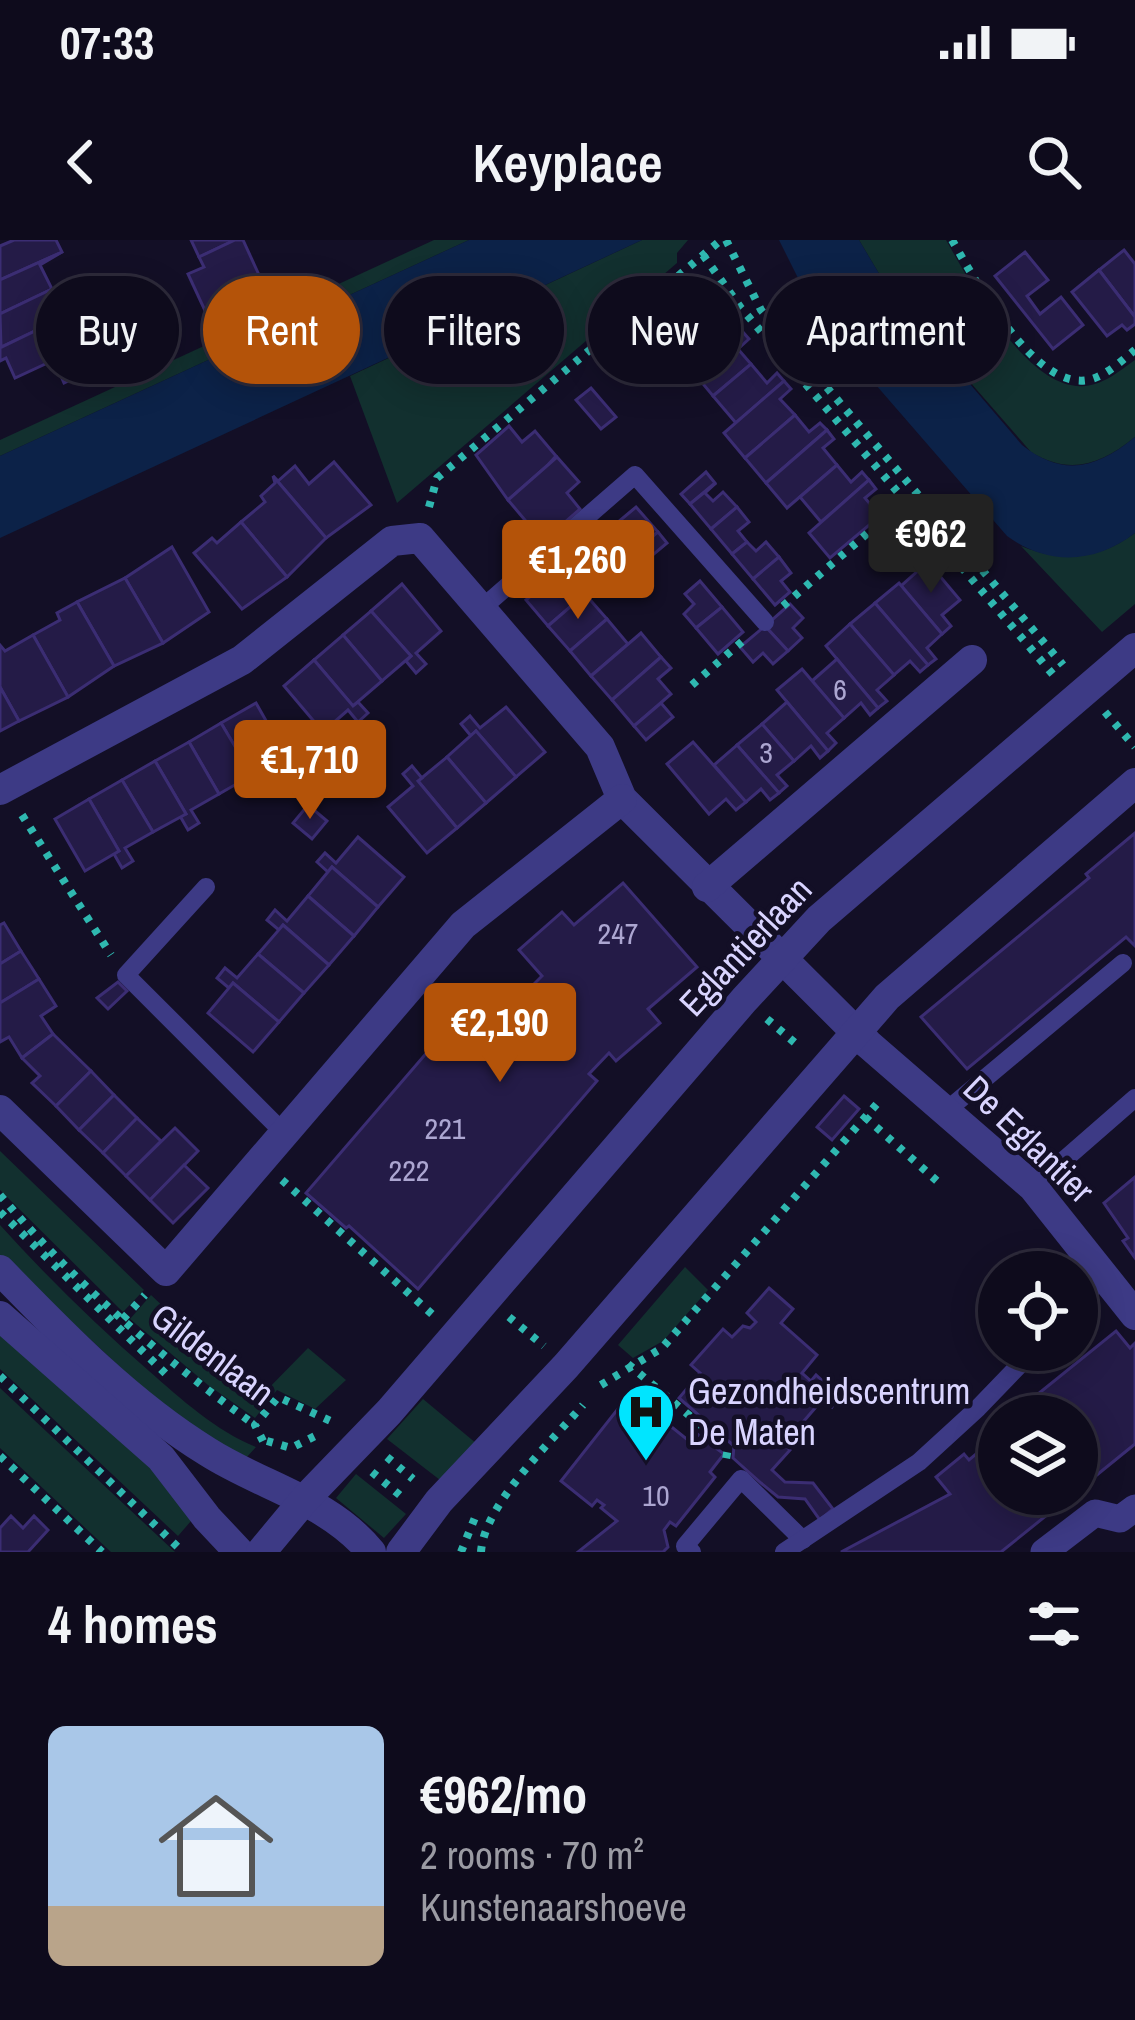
<!DOCTYPE html>
<html lang="en">
<head>
<meta charset="utf-8">
<style>
  body { margin:0; font-family:"Archivo Narrow",sans-serif; background:#171425; color:#f1f3f6; height:100vh; display:flex; flex-direction:column; font-size:45px; white-space:nowrap }
  * { box-sizing:border-box; margin:0 }
  p { font-size:39px; color:#9b9ba3 }
  .icon { flex:none; width:66px; height:66px; fill:none; stroke:currentColor; stroke-width:2; stroke-linecap:round; stroke-linejoin:round }
  .map { position:relative; height:1312px; overflow:hidden }
  .details { display:flex; flex-direction:column; background:#0e0b1c; flex:1 }
  .details>* { flex:none }
  .hud { position:absolute; left:36px; top:36px; width:1065px; height:108px; display:flex; gap:24px }
  .buttons { position:absolute; left:978px; top:1011px; display:grid; gap:24px }
  .buttons a { display:grid; place-items:center; width:120px; height:120px; border-radius:50%; background:#0e0b1c; box-shadow:0 6px 30px #0003,0 0 0 3px #2e2b3b; font-size:60px }
  .price { position:absolute; translate:-50% -102px; padding:0 27px; border-radius:12px; background:#b45309; color:#fff; font-size:39px; line-height:78px; filter:drop-shadow(0 3px 6px #0008) }
  .price::after { content:''; position:absolute; left:50%; top:72px; width:36px; height:27px; margin-left:-18px; background:inherit; clip-path:polygon(0 0,100% 0,50% 100%) }
  .price.selected { background:#222; color:#fff }
  ul { padding:0; list-style:none }
  li { display:flex; align-items:center; gap:36px; height:300px; padding:0 48px }
  li span { display:grid; place-items:center; flex:none; width:336px; height:240px; border-radius:18px; color:#555 }
  li>.icon { margin-inline-start:auto }
  span .icon { width:144px; height:144px; fill:#fffc; stroke-width:1 }
  li b { font-size:51px }
  h2 { display:flex; justify-content:space-between; align-items:center; height:144px; padding:0 48px; font-size:51px }
  .tag { padding:0 42px; border-radius:54px; background:#0e0b1c; box-shadow:0 6px 30px #0003,0 0 0 3px #2e2b3b; font-size:42px; line-height:108px }
  .tag.selected { background:#b45309; color:#fff }
  .status { display:flex; justify-content:space-between; align-items:center; height:84px; padding:0 60px; background:#0e0b1c; direction:ltr }
  .status svg { height:33px; fill:currentColor }
  header { display:flex; justify-content:space-between; align-items:center; height:156px; padding:0 48px; background:#0e0b1c; font-size:54px; font-weight:600 }
  .map>svg:first-child { display:block }
  .green { fill:#12302f }
  .water { fill:#0c2248 }
  .building { fill:#241b47; stroke:#3b2d73; stroke-width:3 }
  .lines { fill:none; stroke-linecap:round; stroke-linejoin:round }
  .path { stroke:#2fb8b0; stroke-width:8; stroke-dasharray:6 9; stroke-linecap:butt }
  .service { stroke:#3d3a85; stroke-width:18 }
  .pedestrian { stroke:#3d3a85; stroke-width:27 }
  .minor { stroke:#3d3a85; stroke-width:30 }
  .tertiary { stroke:#3d3a85; stroke-width:30 }
  .labels { text-anchor:middle; stroke-width:9; stroke-linejoin:round; paint-order:stroke }
  .number-label { font-size:30px; fill:#aca6d1 }
  .street-label { font-size:36px; fill:#d9d4ff; stroke:#130f26 }
  .poi-label { font-size:36px; fill:#d9d4ff; stroke:#130f26; text-anchor:start }
</style>
</head>
<body>
<div class="status"><b>07:33</b><svg viewBox="0 0 49 12"><path d="M0 12V9h3v3zM5 12V6h3v6zM10 12V3h3v9zM15 12V0h3v12zM26 1h20v11H26zM47 4h2v5h-2z"/></svg></div>
<header><svg class="icon" aria-label="back" viewBox="0 0 24 24"><path d="M15 5l-7 7 7 7"/></svg>Keyplace<svg class="icon" aria-label="search" viewBox="0 0 24 24"><circle cx="10" cy="10" r="6"/><path d="M15 15l6 6"/></svg></header>
<div class="map">
<svg width="1135" height="1312" viewBox="0 0 1135 1312">
  <rect width="100%" height="100%" fill="#130f26"/>
  <!-- green -->
  <g class="green">
    <polygon points="434,0 469,0 0,216 0,200"/>
    <polygon points="642,0 688,0 677,13 677,23 397,263 350,136"/>
    <path d="M859,0H946C971,43 1027,152 1085,146C1105,144 1119,131 1135,120V197C1102,224 1070,236 1031,212L887,47Z"/>
    <path d="M1135,293V364L1102,392L1021,306C1063,323 1098,320 1135,293Z"/>
    <polygon points="0,911 144,1050 123,1072 0,950"/>
    <path d="M0,985C47,1037 96,1085 149,1131C181,1159 216,1191 256,1207L245,1219L166,1170L0,1015Z"/>
    <polygon points="685,1027 708,1050 663,1101 633,1118 618,1105"/>
    <polygon points="151,1055 260,1157 308,1108 346,1140 315,1169 277,1150 255,1178 208,1145 130,1079"/>
    <polygon points="0,1092 149,1221 191,1281 178,1296 0,1129"/>
    <polygon points="0,1148 175,1312 111,1312 0,1208"/>
    <polygon points="423,1159 477,1204 440,1240 387,1199"/>
    <polygon points="356,1234 406,1274 384,1298 336,1258"/>
  </g>
  <!-- water -->
  <g class="water">
    <polygon points="469,0 642,0 0,298 0,216"/>
    <path d="M779,0H859L887,47L1022,205C1064,238 1097,228 1135,197V293C1095,324 1048,326 1007,296L843,107L803,48Z"/>
  </g>
  <!-- building -->
  <g class="building">
    <polygon points="14,0 56,0 62,12 0,40 0,6"/>
    <polygon points="191,0 235,0 199,17"/>
    <polygon points="235,0 243,0 265,48 207,75 188,34 204,27 199,17"/>
    <polygon points="1124,10 1135,24 1135,77 1099,30"/>
    <polygon points="62,12 40,25 52,49 0,74 0,40"/>
    <polygon points="1025,12 1048,40 1027,56 1040,74 1061,57 1083,85 1053,109 995,36"/>
    <polygon points="1099,30 1135,77 1135,84 1127,90 1122,85 1107,96 1072,52"/>
    <polygon points="139,45 160,90 136,102 115,57"/>
    <polygon points="52,49 64,77 1,107 0,74"/>
    <polygon points="677,60 692,78 703,68 711,77 663,119 639,91"/>
    <polygon points="64,77 89,131 64,143 54,120 15,138 6,118 0,121 0,108"/>
    <polygon points="711,77 724,93 735,84 742,91 694,133 674,109"/>
    <polygon points="742,91 749,99 738,109 751,124 713,156 694,133"/>
    <polygon points="751,124 767,143 777,133 784,141 736,183 713,156"/>
    <polygon points="784,141 791,149 780,159 795,175 745,218 724,193"/>
    <polygon points="591,148 616,177 601,189 576,160"/>
    <polygon points="795,175 809,192 820,183 827,190 766,243 745,218"/>
    <polygon points="509,186 522,202 535,191 556,216 545,228 557,217 508,260 476,215"/>
    <polygon points="827,190 834,199 823,208 837,225 787,268 766,243"/>
    <polygon points="557,217 579,242 567,253 580,269 547,298 534,282 530,286 508,260"/>
    <polygon points="334,222 371,265 326,298 273,236 278,241 295,226 309,244"/>
    <polygon points="837,225 851,242 862,232 869,240 821,282 800,257"/>
    <polygon points="706,232 715,243 690,264 681,254"/>
    <polygon points="273,236 326,298 287,337 241,282 265,262 261,256 275,243"/>
    <polygon points="869,240 876,249 865,258 880,276 830,318 809,293"/>
    <polygon points="716,243 705,253 713,261 723,252 737,267 711,289 690,264"/>
    <polygon points="636,267 658,292 632,313 611,288"/>
    <polygon points="737,267 749,282 738,291 747,302 732,314 711,289"/>
    <polygon points="905,268 915,281 898,295 887,283"/>
    <polygon points="241,282 287,337 242,369 194,313 212,298 217,303"/>
    <polygon points="658,292 667,303 642,324 632,313"/>
    <polygon points="747,302 756,311 766,302 779,317 753,339 732,314"/>
    <polygon points="172,307 209,372 163,403 125,338"/>
    <polygon points="779,317 791,333 781,341 790,352 775,365 753,339"/>
    <polygon points="576,318 598,343 548,386 526,360"/>
    <polygon points="928,322 960,360 942,375 951,386 942,394 901,346"/>
    <polygon points="125,338 163,403 114,426 77,362"/>
    <polygon points="700,341 722,367 696,388 684,374 694,364 685,354"/>
    <polygon points="899,343 942,394 927,408 936,419 928,425 875,363"/>
    <polygon points="402,344 441,391 416,413 426,424 416,433 406,421 411,416 371,371"/>
    <polygon points="585,354 607,379 570,411 548,386"/>
    <polygon points="77,362 114,426 68,457 33,395 60,380 57,373"/>
    <polygon points="875,363 928,425 920,432 910,421 894,435 850,384"/>
    <polygon points="790,364 803,378 793,388 802,398 788,411 765,386"/>
    <polygon points="722,367 743,392 718,414 696,388"/>
    <polygon points="371,371 411,416 382,441 343,395"/>
    <polygon points="607,379 628,404 591,436 570,411"/>
    <polygon points="850,384 894,435 877,450 887,461 878,468 826,406"/>
    <polygon points="765,386 788,411 773,424 763,413 753,422 740,407"/>
    <polygon points="641,393 661,417 612,460 591,436"/>
    <polygon points="33,395 68,457 19,481 0,447 0,405 5,411"/>
    <polygon points="343,395 382,441 353,466 314,420"/>
    <polygon points="661,417 671,428 658,439 671,454 634,486 612,460"/>
    <polygon points="837,419 878,468 870,475 861,463 844,478 812,441"/>
    <polygon points="314,420 353,466 358,462 368,473 358,482 348,470 323,492 284,446"/>
    <polygon points="802,429 844,478 827,493 836,503 828,511 777,450"/>
    <polygon points="0,447 19,481 0,491"/>
    <polygon points="787,462 828,511 820,518 811,506 794,521 762,484"/>
    <polygon points="256,463 286,516 257,532 265,546 254,552 246,539 252,535 221,483"/>
    <polygon points="661,463 673,477 646,500 634,486"/>
    <polygon points="506,467 545,512 516,537 476,491 471,496 461,484 470,476 480,488"/>
    <polygon points="221,483 252,535 219,554 189,502"/>
    <polygon points="762,484 794,521 777,535 787,546 779,553 737,505"/>
    <polygon points="476,491 516,537 486,563 447,517"/>
    <polygon points="189,502 219,554 191,570 199,583 188,590 180,576 186,574 155,521"/>
    <polygon points="693,502 746,562 736,570 726,559 709,574 667,524"/>
    <polygon points="737,505 779,553 770,560 761,549 746,562 714,525"/>
    <polygon points="447,517 486,563 457,588 418,541"/>
    <polygon points="155,521 186,574 153,592 122,540"/>
    <polygon points="412,526 422,538 418,541 457,588 427,613 388,567 413,546 403,534"/>
    <polygon points="122,540 153,592 125,608 133,621 122,628 114,614 119,611 89,559"/>
    <polygon points="89,559 119,611 85,631 55,579"/>
    <polygon points="308,565 327,581 312,599 293,583"/>
    <polygon points="1135,593 1135,706 1126,697 967,829 921,777 1089,638 1086,634"/>
    <polygon points="358,597 404,637 378,667 332,627 328,632 317,622 325,613 336,623"/>
    <polygon points="332,627 378,667 354,696 308,656"/>
    <polygon points="623,643 697,727 648,769 660,783 616,821 609,813 589,834 597,841 418,1049 349,986 346,988 306,953 485,745 511,767 542,736 519,710 562,672 574,685"/>
    <polygon points="308,656 354,696 329,725 283,685 279,690 267,680 275,670 287,681"/>
    <polygon points="4,683 21,711 0,724 0,685"/>
    <polygon points="283,685 329,725 304,753 258,714"/>
    <polygon points="21,711 39,739 0,763 0,724"/>
    <polygon points="258,714 304,753 279,782 233,743 229,748 217,738 225,728 237,738"/>
    <polygon points="39,739 56,766 41,776 53,794 22,818 9,797 0,802 0,763"/>
    <polygon points="118,742 127,751 108,769 97,758"/>
    <polygon points="233,743 279,782 253,812 208,773"/>
    <polygon points="53,794 91,831 56,866 32,843 40,836 22,818"/>
    <polygon points="91,831 114,855 79,890 56,866"/>
    <polygon points="114,855 137,878 103,913 79,890"/>
    <polygon points="844,856 859,869 832,900 817,887"/>
    <polygon points="137,878 161,901 126,936 103,913"/>
    <polygon points="175,888 198,911 150,960 126,936"/>
    <polygon points="184,925 208,948 173,983 150,960"/>
    <polygon points="1135,937 1135,1018 1123,1001 1128,998 1104,963"/>
    <polygon points="769,1048 793,1069 781,1083 817,1115 802,1133 811,1141 816,1135 839,1156 832,1167 823,1159 784,1204 790,1210 772,1230 785,1242 813,1243 833,1269 820,1280 805,1259 778,1257 761,1243 733,1218 734,1206 679,1158 700,1133 691,1125 723,1089 732,1097 743,1086 750,1088 756,1082 747,1073"/>
    <polygon points="1116,1091 1130,1108 1135,1103 1135,1204 1077,1251 1077,1176 1012,1175"/>
    <polygon points="632,1151 664,1176 659,1182 665,1187 668,1184 689,1201 696,1193 724,1214 710,1232 715,1237 676,1286 670,1282 664,1290 668,1307 663,1312 578,1312 617,1281 601,1268 604,1265 597,1260 592,1266 561,1241"/>
    <polygon points="999,1195 999,1254 1073,1254 1001,1312 841,1312 950,1254 936,1237 964,1214 969,1220"/>
    <polygon points="11,1276 23,1288 34,1276 48,1290 28,1312 0,1312 0,1288"/>
  </g>
  <g class="lines">
    <!-- path -->
    <g class="path">
      <polyline points="726,0 761,70 1063,425"/>
      <path d="M952,0C975,40 1034,150 1088,140C1106,136 1121,121 1135,110"/>
      <polyline points="703,15 741,68 1055,437"/>
      <polyline points="429,267 437,238 721,0"/>
      <polyline points="783,366 905,261"/>
      <polyline points="692,445 745,399"/>
      <polyline points="1105,472 1135,507"/>
      <polyline points="22,575 111,715"/>
      <polyline points="767,779 801,808"/>
      <polyline points="865,877 937,941"/>
      <polyline points="282,940 432,1074"/>
      <path d="M0,955C74,1043 162,1118 255,1185"/>
      <polyline points="0,972 170,1138"/>
      <polyline points="509,1077 544,1106"/>
      <polyline points="123,1079 145,1055"/>
      <polyline points="628,1124 728,1208 726,1219"/>
      <polyline points="0,1136 183,1312"/>
      <polyline points="601,1145 662,1108 882,858"/>
      <polyline points="263,1201 255,1185 278,1157 335,1183"/>
      <polyline points="267,1201 291,1208 315,1196"/>
      <polyline points="0,1216 102,1312"/>
      <polyline points="387,1217 413,1239"/>
      <polyline points="372,1232 402,1257"/>
      <polyline points="461,1312 476,1275"/>
      <path d="M481,1312C484,1264 552,1201 583,1165"/>
    </g>
    <!-- service -->
    <g class="service">
      <polyline points="481,369 635,235 765,382"/>
      <polyline points="206,647 126,735 286,895"/>
      <polyline points="946,871 1123,723"/>
      <polyline points="1033,947 1135,858"/>
      <polyline points="1077,1064 1104,1036"/>
      <polyline points="692,1312 685,1306 741,1239 803,1300"/>
      <polyline points="784,1312 919,1222 978,1168 1034,1110"/>
    </g>
    <!-- pedestrian -->
    <polyline class="pedestrian" points="1044,1312 1095,1273 1120,1279 1135,1268"/>
    <!-- minor -->
    <g class="minor">
      <polyline points="0,550 242,420 392,301 420,298 600,507 622,559 868,804 1033,947 1135,1075"/>
      <polyline points="707,647 972,420"/>
      <polyline points="0,870 166,1031 463,685 622,559"/>
    </g>
    <!-- tertiary -->
    <g class="tertiary">
      <path d="M0,1030C63,1095 130,1164 208,1212C263,1247 328,1260 371,1312"/>
      <polyline points="0,1076 161,1218 207,1278 239,1312"/>
      <polyline points="261,1312 305,1259 389,1172 744,760 819,679 1135,408"/>
      <polyline points="401,1312 439,1261 566,1126 887,757 1135,543"/>
    </g>
  </g>
  <!-- icons -->
  <defs>
    <symbol id="hospital-pin" viewBox="-11 -11 22 30"><path d="M0 17L-7.5 6A9.5 9.5 0 1 1 7.5 6Z" fill="#00e5ff" stroke="#130f26"/><path d="M-5-5h3v3.5h4V-5h3V5h-3V1.5h-4V5h-3Z" fill="#111"/></symbol>
  </defs>
  <g fill-rule="evenodd">
    <use href="#hospital-pin" x="613" y="1139" width="66" height="90"/>
  </g>
  <g class="labels">
    <!-- number labels -->
    <g class="number-label">
      <text x="840" y="460">6</text>
      <text x="766" y="523">3</text>
      <text x="618" y="704">247</text>
      <text x="445" y="899">221</text>
      <text x="409" y="941">222</text>
      <text x="656" y="1266">10</text>
    </g>
    <!-- street labels -->
    <g class="street-label">
      <text transform="translate(745 706) rotate(-47)" y="13">Eglantierlaan</text>
      <text transform="translate(1029 899) rotate(44)" y="13">De Eglantier</text>
      <text transform="translate(213 1114) rotate(37)" y="13">Gildenlaan</text>
    </g>
    <!-- poi labels -->
    <g class="poi-label">
      <text x="688" y="1164">Gezondheidscentrum<tspan x="688" dy="41">De Maten</tspan></text>
    </g>
  </g>
</svg>
<div class="buttons">
<a><svg class="icon" aria-label="locate" viewBox="0 0 24 24"><circle cx="12" cy="12" r="6"/><path d="M12 2v4M12 18v4M2 12h4M18 12h4"/></svg></a>
<a><svg class="icon" aria-label="layers" viewBox="0 0 24 24"><path d="M12 4l9 5-9 5-9-5zM3 14l9 5 9-5"/></svg></a>
</div>
<b class="price selected" style="left:931px;top:356px">€962</b>
<b class="price" style="left:578px;top:382px">€1,260</b>
<b class="price" style="left:310px;top:582px">€1,710</b>
<b class="price" style="left:500px;top:845px">€2,190</b>
<div class="hud">
<a class="tag">Buy</a>
<a class="tag selected">Rent</a>
<a class="tag">Filters</a>
<a class="tag">New</a>
<a class="tag">Apartment</a>
</div>
</div>
<section class="details">
<h2>4 homes<svg class="icon" aria-label="filters" viewBox="0 0 24 24"><path d="M4 7h16M4 17h16"/><circle cx="9" cy="7" r="2"/><circle cx="15" cy="17" r="2"/></svg></h2>
<ul>
<li><span style="background:linear-gradient(#a9c7e8 75%,#b9a48a 0)"><svg class="icon" aria-label="home" viewBox="0 0 24 24"><path d="M3 11l9-7 9 7M6 9v11h12V9"/></svg></span><div><b>€962/mo</b><p>2 rooms · 70 m²</p><p>Kunstenaarshoeve</p></div></li>
</ul>
</section>
</body>
</html>
